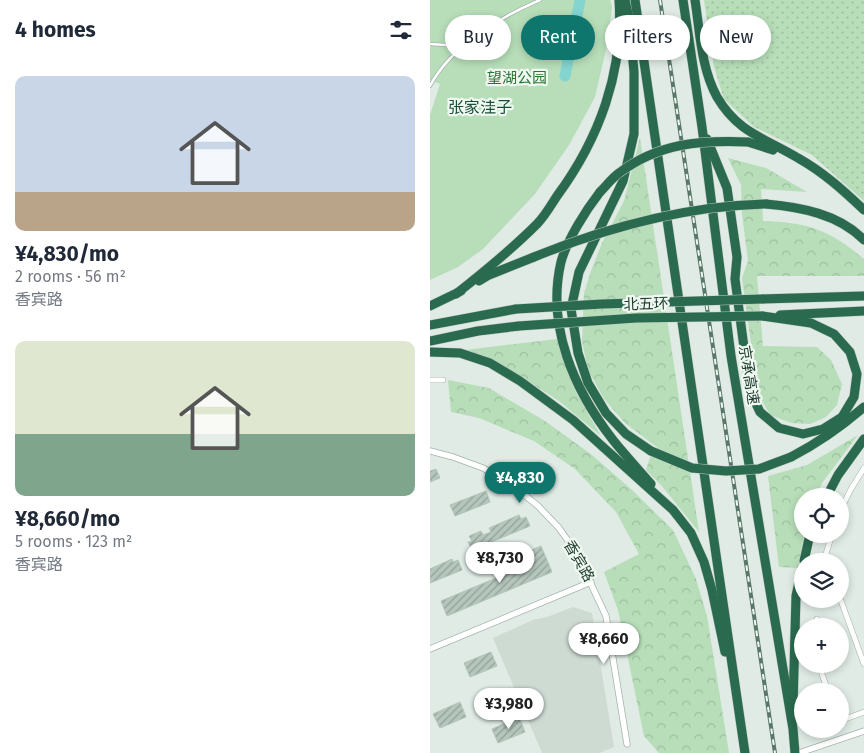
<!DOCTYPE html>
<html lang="en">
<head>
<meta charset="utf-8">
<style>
  body { margin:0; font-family:"Fira Sans","Noto Sans SC",sans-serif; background:#f6f6f7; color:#1f2937; height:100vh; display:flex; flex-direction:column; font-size:19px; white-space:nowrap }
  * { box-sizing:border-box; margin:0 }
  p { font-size:16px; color:#747a83 }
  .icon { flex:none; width:28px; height:28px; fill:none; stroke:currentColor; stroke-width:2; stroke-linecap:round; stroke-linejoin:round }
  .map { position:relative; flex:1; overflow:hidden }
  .drawer { display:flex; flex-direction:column; background:#fff; width:430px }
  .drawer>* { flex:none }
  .guide { position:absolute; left:15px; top:15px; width:344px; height:45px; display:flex; gap:10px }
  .fabs { position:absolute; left:364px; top:488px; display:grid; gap:10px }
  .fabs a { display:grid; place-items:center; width:55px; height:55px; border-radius:50%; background:#fff; box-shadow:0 2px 8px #0003; font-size:25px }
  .price { position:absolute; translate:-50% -42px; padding:0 11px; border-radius:18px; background:#fff; color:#222; font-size:16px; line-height:32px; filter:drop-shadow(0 1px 2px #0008) }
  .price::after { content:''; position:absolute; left:50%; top:30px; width:15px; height:11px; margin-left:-8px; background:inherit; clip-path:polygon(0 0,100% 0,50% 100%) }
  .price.selected { background:#0f766e; color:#fff }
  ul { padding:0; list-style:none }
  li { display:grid; align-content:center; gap:10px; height:265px; padding:0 15px }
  li span { display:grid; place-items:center; height:155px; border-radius:10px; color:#555 }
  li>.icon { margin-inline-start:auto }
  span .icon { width:90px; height:90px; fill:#fffc; stroke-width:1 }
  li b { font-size:21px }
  h2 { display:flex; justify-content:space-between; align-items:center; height:60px; padding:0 15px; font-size:21px }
  .pill { padding:0 18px; border-radius:22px; background:#fff; box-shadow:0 2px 8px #0003; font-size:18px; line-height:45px }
  .pill.selected { background:#0f766e; color:#fff }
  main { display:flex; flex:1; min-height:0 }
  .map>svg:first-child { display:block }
  .built { fill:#cedbd2 }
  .grass { fill:url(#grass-dots) }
  .forest { fill:url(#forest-crowns) }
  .park { fill:#b7deb9 }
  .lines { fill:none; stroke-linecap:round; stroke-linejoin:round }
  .river { stroke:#84d4cf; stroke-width:11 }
  .building { fill:url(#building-hatch); stroke:#b2c5b9 }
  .service-casing { stroke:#a2b3aa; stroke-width:4 }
  .minor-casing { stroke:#a2b3aa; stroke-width:6 }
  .tertiary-casing { stroke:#a2b3aa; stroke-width:7 }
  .motorway-casing { stroke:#c0c8c5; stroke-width:10 }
  .service { stroke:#fff; stroke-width:2.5 }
  .minor { stroke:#fff; stroke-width:5 }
  .tertiary { stroke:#fff; stroke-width:5.5 }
  .motorway { stroke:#2a6a4f; stroke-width:9 }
  .rail-casing { stroke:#5a786a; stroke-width:4 }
  .rail { stroke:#f0f8f2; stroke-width:2; stroke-dasharray:5.5; stroke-linecap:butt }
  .motorway-bridge-casing { stroke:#c0c8c5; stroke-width:10; stroke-linecap:butt }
  .motorway-bridge { stroke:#2a6a4f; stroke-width:9 }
  .labels { text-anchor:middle; stroke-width:4.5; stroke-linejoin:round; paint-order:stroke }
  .park-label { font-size:15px; fill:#287535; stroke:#f0f8f2 }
  .street-label { font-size:15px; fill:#1f3c2f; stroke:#f0f8f2 }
  .neighbourhood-label { font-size:16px; fill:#1a4f37; stroke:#f0f8f2 }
</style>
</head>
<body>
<main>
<section class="drawer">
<h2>4 homes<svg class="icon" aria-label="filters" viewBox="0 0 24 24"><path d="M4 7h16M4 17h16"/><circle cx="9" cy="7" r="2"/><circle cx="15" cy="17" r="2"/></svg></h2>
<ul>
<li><span style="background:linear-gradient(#c9d6e8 75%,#b9a48a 0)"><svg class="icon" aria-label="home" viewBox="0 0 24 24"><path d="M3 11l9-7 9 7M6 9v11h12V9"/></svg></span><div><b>¥4,830/mo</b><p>2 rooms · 56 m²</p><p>香宾路</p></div></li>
<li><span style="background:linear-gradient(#dfe7d0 60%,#7fa58c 0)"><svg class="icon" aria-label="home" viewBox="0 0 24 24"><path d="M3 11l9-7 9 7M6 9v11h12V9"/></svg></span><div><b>¥8,660/mo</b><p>5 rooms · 123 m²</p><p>香宾路</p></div></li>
</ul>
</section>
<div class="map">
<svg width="434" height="753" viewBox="0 0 434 753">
  <defs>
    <pattern id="grass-dots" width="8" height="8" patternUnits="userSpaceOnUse" patternTransform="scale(1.25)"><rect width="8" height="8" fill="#b7deb9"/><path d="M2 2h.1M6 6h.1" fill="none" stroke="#9dbf9f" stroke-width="1.8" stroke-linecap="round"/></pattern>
    <pattern id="forest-crowns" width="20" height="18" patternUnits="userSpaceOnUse" patternTransform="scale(1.25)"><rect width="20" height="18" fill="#b7deb9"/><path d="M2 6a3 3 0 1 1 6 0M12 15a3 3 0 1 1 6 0" fill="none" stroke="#9dbf9f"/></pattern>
    <pattern id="building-hatch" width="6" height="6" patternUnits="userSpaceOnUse" patternTransform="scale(1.25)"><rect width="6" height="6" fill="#b5c6bc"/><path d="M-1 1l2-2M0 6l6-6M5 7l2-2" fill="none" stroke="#93a299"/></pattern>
  </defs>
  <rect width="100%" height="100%" fill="#dfebe4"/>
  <!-- built -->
  <polygon class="built" points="143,607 162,613 184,747 169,753 112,753 63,638 103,620 117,617"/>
  <!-- grass -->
  <polygon class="grass" points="274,0 434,0 434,201 382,155 324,127 294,99 284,67"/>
  <!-- forest -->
  <g class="forest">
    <polygon points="210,138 269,532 231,485 216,470 220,457 228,448 195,423 174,399 158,370 152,341 154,293 161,271 172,243 194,201"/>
    <path d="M298,158L336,168L377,192L331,189L333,221C377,222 400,230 434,259V276H327L333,346L387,347L401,360L412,384L407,405L396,417L380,424L361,423L340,415L328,394L312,278L318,261L312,214L311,185Z"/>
    <polygon points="127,339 136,369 147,394 171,436 129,401 76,367 35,350"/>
    <polygon points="18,380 59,388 115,421 162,455 201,489 243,530 266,579 277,616 299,753 229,753 214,736 188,610 174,572 209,554 186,512 145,469 104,441 49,418 21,412"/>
    <polygon points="428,435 392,483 386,496 372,496 372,534 374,534 368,568 349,567 338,476 377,465"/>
  </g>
  <!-- park -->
  <polygon class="park" points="0,0 180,0 182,7 177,45 165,97 139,145 105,194 53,249 28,267 0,280 0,115 10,84 0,80"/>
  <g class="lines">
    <!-- river -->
    <polyline class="river" points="135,76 150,0"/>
  </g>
  <!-- building -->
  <g class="building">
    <polygon points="6,469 10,478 0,482 0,471"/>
    <polygon points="56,491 60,502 25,516 20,505"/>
    <polygon points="89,515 91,519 96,517 100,526 42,550 38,542 42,541 39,536 51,531 53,535 61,532 59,528"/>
    <polygon points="111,546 122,572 17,616 11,601 102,563 97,552"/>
    <polygon points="22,559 23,562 28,560 32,570 0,583 0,569"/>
    <polygon points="61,652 67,666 40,677 34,663"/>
    <polygon points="30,702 36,717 10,728 3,714"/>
    <polygon points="89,717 95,732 68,743 62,729"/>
  </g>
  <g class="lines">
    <defs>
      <g id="service">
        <polyline points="0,44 33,46"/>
        <path d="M0,86C21,46 70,17 110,0"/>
      </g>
      <g id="minor">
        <polyline points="0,380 13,380"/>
        <polyline points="410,511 421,489 434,468"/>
        <polyline points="397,561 395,557 402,534"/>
        <polyline points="410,598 434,664"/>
        <polyline points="387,619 388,626"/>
        <polyline points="391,664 392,674 398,691"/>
        <polyline points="410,721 434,712"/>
      </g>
      <g id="tertiary">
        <polyline points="0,451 23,457 53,468 82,485 107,505 129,528 146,552 176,616 197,744"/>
        <polyline points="0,649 161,582"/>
        <polyline points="369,753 434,731"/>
      </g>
      <g id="motorway">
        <polyline points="195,0 199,18 204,72 204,134 193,181 149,272 141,309 148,353 158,383 176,413 196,434 221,451"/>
        <polyline points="205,0 315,753"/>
        <polyline points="253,0 272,127 301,356 363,729 365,753"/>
        <path d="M265,0C270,32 271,68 287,97C308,133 335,138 368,158C393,172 413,190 434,210"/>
        <polyline points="277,139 297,188 307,257 305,279 316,363 321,393 330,412 349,428 373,434 393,429 412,417 424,397 427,374 420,352 404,334 381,323 332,316"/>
        <polyline points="318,142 343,150"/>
        <path d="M170,192C156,210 137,240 131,262C116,326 144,390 183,440C195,455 208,469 221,484"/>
        <path d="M336,204C370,207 409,214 434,240"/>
        <polyline points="49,281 59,275 104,257"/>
        <path d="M26,294C54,272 82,249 107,224C115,216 121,205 127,196C169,139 194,72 189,0"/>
        <polyline points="332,299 434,296"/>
        <polyline points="0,306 31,291"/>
        <polyline points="350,315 434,311"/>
        <polyline points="0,325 86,309"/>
        <polyline points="0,341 48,331 89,326"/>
        <polyline points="0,352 30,353 60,363 90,381 143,420 243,510 261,533 274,562 282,590 295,652"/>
        <path d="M361,457C388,443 411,427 434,407"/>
        <polyline points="397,496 408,475 434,439"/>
        <polyline points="374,561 380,534"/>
        <polyline points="363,706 366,596 372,568"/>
      </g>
    </defs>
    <!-- service casing -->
    <use href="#service" class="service-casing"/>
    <!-- minor casing -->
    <use href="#minor" class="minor-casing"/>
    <!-- tertiary casing -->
    <use href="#tertiary" class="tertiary-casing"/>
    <!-- motorway casing -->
    <use href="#motorway" class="motorway-casing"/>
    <!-- service -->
    <use href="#service" class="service"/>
    <!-- minor -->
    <use href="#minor" class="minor"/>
    <!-- tertiary -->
    <use href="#tertiary" class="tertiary"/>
    <!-- motorway -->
    <use href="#motorway" class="motorway"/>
    <defs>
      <polyline id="rail" points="230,0 345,753"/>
    </defs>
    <!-- rail casing -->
    <use href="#rail" class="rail-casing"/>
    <!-- rail -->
    <use href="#rail" class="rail"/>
    <defs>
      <g id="motorway-bridge">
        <path d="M170,192C176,186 182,178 189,173C229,143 270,140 318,142"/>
        <path d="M104,257C178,227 255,206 336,204"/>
        <polyline points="86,309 172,304 332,299"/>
        <polyline points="89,326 206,318 332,316"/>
        <polyline points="221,451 262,468 296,471 329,469 361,457"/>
      </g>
    </defs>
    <!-- motorway-bridge casing -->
    <use href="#motorway-bridge" class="motorway-bridge-casing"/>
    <!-- motorway-bridge -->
    <use href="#motorway-bridge" class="motorway-bridge"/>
  </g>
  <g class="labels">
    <!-- park labels -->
    <g class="park-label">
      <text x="87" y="83">望湖公园</text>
    </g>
    <!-- street labels -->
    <g class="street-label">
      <text transform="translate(216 304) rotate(-2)" y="5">北五环</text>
      <text transform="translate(319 375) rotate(81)" y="5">京承高速</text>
      <text transform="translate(149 561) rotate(60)" y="5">香宾路</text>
    </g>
    <!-- neighbourhood labels -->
    <g class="neighbourhood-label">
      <text x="50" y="113">张家洼子</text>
    </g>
  </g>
</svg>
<div class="fabs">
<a><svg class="icon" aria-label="locate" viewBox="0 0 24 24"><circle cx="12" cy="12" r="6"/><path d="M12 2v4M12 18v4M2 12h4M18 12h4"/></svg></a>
<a><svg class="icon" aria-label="layers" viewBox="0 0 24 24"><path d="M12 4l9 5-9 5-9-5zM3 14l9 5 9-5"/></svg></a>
<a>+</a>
<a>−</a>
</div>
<b class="price selected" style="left:90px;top:504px">¥4,830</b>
<b class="price" style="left:70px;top:584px">¥8,730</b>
<b class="price" style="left:174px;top:665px">¥8,660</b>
<b class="price" style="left:79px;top:730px">¥3,980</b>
<div class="guide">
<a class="pill">Buy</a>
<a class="pill selected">Rent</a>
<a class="pill">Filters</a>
<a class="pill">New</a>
</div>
</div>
</main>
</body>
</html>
